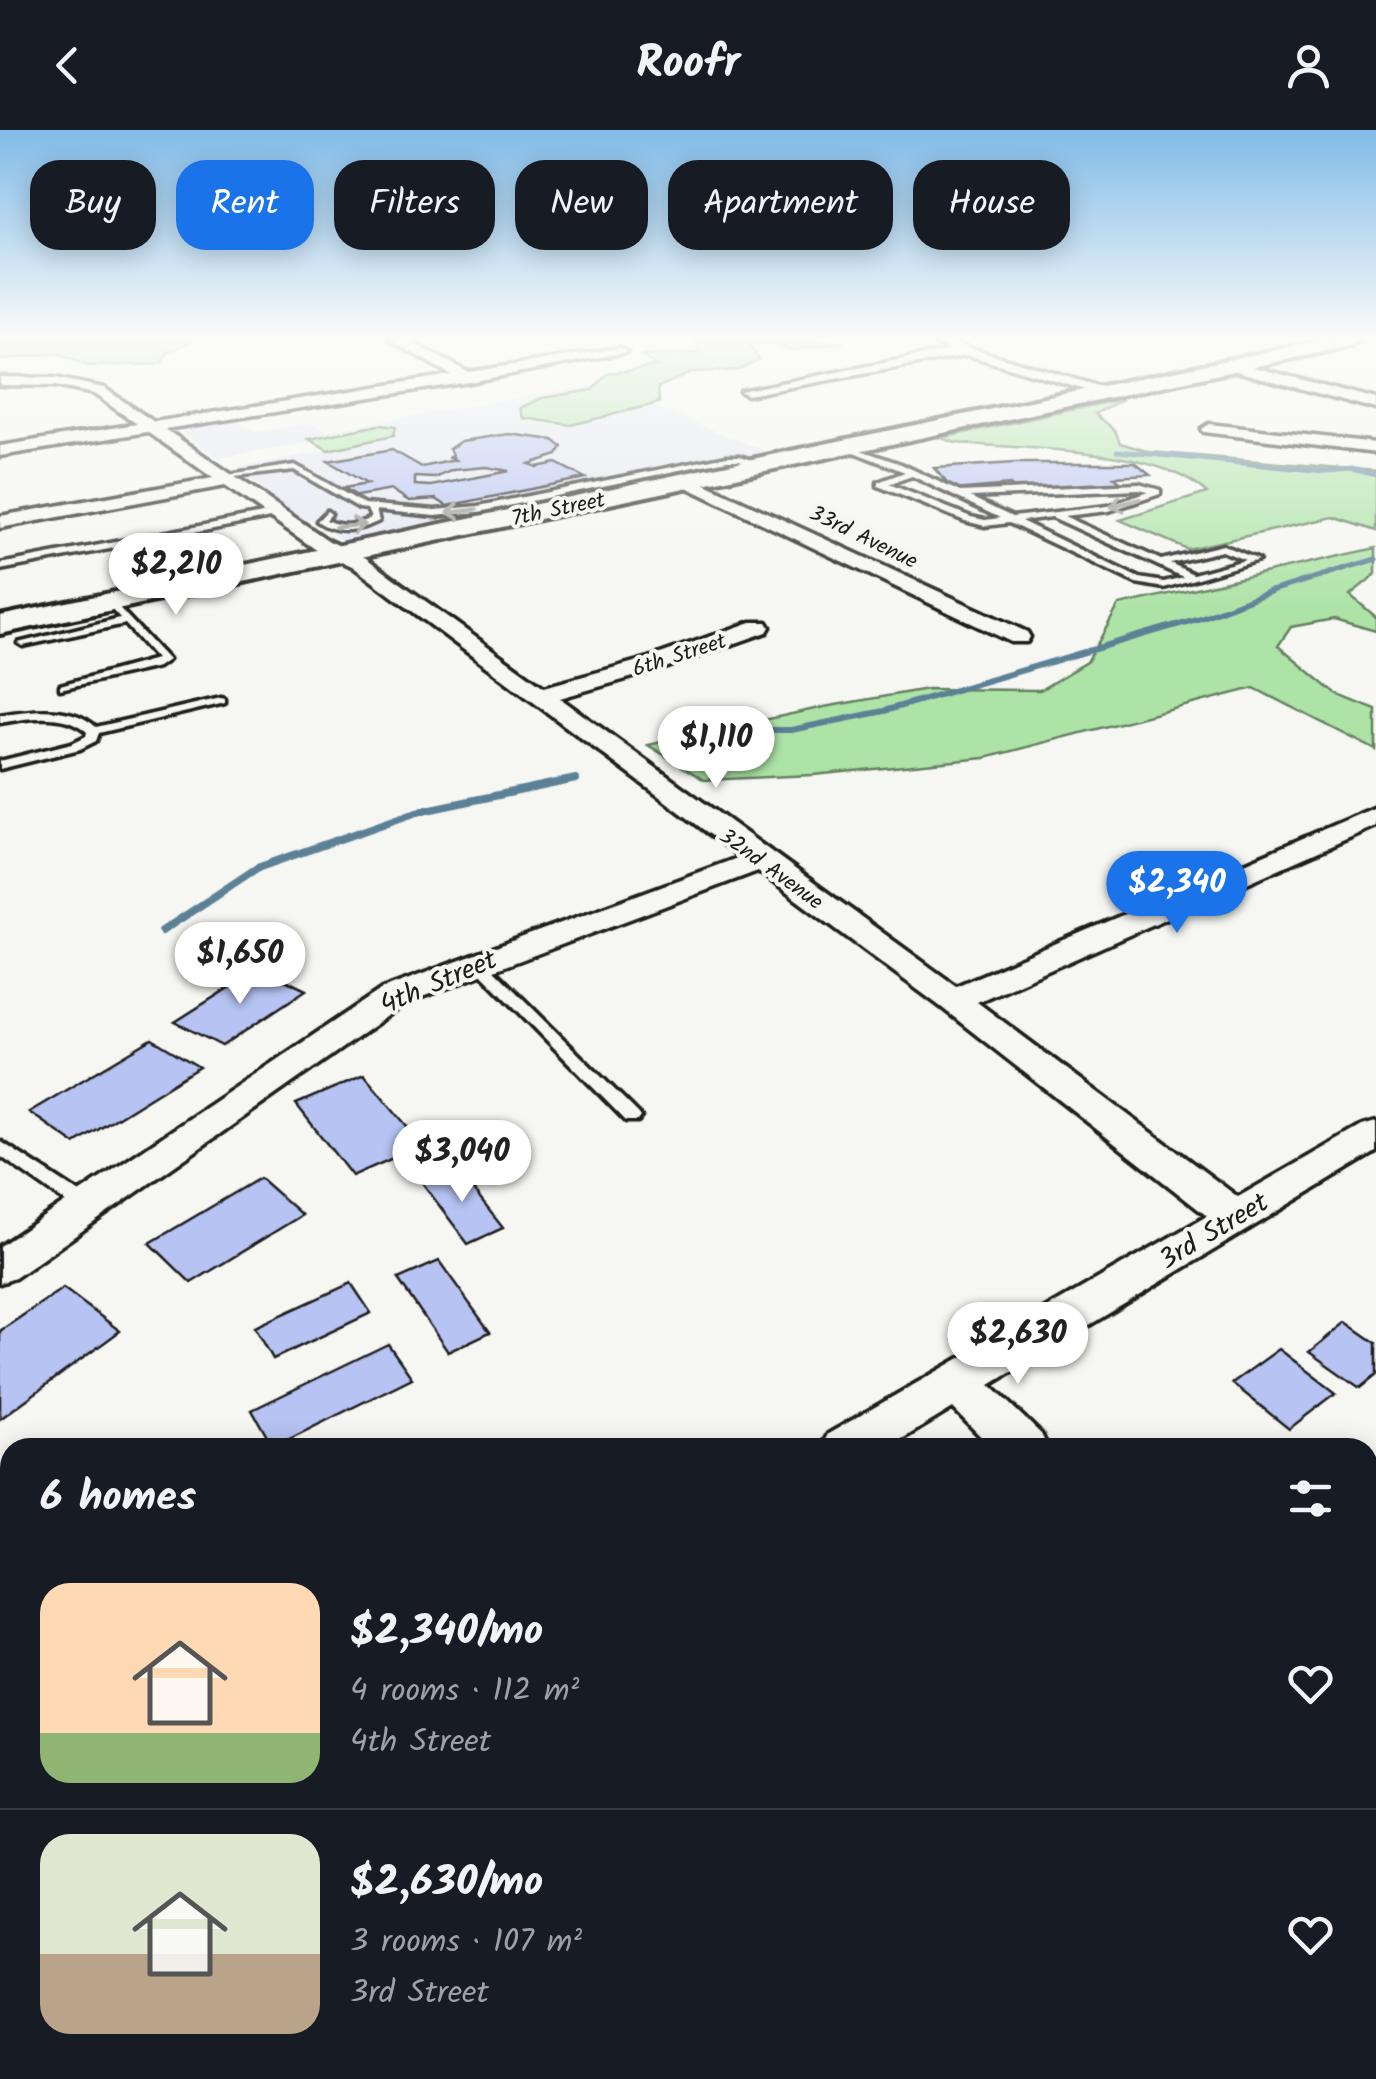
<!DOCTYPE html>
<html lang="en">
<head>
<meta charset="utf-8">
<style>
  body { margin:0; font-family:Kalam,sans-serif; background:#20242c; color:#f1f3f6; height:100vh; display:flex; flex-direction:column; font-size:38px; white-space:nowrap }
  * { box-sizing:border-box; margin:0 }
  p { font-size:32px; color:#9ea1a6 }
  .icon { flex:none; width:55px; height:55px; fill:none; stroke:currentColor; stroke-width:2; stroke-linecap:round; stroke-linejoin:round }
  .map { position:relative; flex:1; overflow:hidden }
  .side { position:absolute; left:0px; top:1308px; width:1378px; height:642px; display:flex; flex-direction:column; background:#171b24; border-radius:30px 30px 0 0; box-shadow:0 5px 25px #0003 }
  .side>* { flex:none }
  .guide { position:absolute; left:30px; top:30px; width:1318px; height:90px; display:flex; gap:20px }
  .price { position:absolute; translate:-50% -85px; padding:0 22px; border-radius:35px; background:#fff; color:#222; font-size:32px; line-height:65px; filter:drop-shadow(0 2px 5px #0008) }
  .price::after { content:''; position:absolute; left:50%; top:60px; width:30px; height:22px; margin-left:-15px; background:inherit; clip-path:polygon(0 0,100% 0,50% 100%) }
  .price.selected { background:#1a73e8; color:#fff }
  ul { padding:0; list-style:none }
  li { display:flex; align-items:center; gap:30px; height:250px; padding:0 40px }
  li+li { border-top:2px solid #363941 }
  li span { display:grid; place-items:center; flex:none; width:280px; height:200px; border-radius:30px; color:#555 }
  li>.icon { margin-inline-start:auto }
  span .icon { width:120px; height:120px; fill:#fffc; stroke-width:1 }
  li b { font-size:42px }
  h2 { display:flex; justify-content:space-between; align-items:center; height:120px; padding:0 40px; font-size:42px }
  .chip { padding:0 35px; border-radius:30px; background:#171b24; box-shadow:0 5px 25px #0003; font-size:35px; line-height:90px }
  .chip.selected { background:#1a73e8; color:#fff }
  header { display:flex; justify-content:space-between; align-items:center; height:130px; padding:0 40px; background:#171b24; font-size:45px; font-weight:800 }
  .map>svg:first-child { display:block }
  .built { fill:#e3e7f2 }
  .green { fill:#ade3a6; stroke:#648061; stroke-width:2.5 }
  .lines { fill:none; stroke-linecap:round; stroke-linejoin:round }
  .stream-far3 { stroke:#5c8196; stroke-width:4 }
  .stream-far2 { stroke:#5c8196; stroke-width:5 }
  .stream-far1 { stroke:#5c8196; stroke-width:6 }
  .stream { stroke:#5c8196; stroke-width:8 }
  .building { fill:#b6c3f3; stroke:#1c1c1c; stroke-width:2.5; fill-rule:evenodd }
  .lane-casing { stroke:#1c1c1c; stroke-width:7 }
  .street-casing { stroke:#1c1c1c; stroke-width:7 }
  .secondary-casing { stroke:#1c1c1c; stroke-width:8 }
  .lane { fill:#f6f6f2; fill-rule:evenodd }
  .street { fill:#f6f6f2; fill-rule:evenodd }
  .secondary { fill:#f6f6f2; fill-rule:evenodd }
  .oneway { stroke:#949492 }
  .labels { text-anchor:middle; stroke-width:8; stroke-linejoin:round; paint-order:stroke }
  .far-street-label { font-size:22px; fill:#1c1c1c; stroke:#f6f6f2 }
  .street-label { font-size:28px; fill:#1c1c1c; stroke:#f6f6f2 }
</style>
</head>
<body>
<header><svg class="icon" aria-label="back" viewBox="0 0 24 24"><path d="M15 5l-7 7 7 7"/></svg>Roofr<svg class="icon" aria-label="person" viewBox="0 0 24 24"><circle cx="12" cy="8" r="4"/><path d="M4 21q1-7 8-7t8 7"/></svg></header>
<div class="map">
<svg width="1376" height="1949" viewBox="0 0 1376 1949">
  <rect width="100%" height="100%" fill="#f6f6f2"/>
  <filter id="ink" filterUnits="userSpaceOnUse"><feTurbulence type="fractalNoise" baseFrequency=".01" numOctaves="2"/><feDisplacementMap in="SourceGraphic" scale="20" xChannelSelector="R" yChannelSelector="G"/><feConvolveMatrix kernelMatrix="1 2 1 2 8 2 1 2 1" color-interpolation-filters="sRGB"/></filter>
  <g filter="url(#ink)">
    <!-- built -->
    <polygon class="built" points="597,254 775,325 346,413 311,389 303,391 235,339 351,316 337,308 219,328 178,300 233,288 254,302 312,293 327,301"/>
    <!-- green -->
    <g class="green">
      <polygon points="0,210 194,210 168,222 161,234 89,236 56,223 0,230"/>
      <polygon points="695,210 844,212 793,220 758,211 749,216 759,229 739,240 693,242 658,257 659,273 571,295 523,288 520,278 542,268 592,260 607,244 657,236 642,226 701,223"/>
      <path d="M1123,269L1095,284L1115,300L1120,313L1150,322L1376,341V401L1334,387L1187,419L1120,390L1207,363C1155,315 1025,320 956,313L941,308Z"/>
      <polygon points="379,295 395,297 393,306 328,320 309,309"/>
      <polygon points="1376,418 1376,444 1350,465 1376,487 1376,501 1334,489 1291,497 1278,516 1336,564 1376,580 1376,620 1254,558 985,628 813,645 704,650 648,615 824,577 927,559 1040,560 1087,532 1119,475"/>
      <polygon points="10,1928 10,1940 167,1940 172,1949 0,1949"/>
    </g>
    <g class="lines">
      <!-- stream-far3 -->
      <polyline class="stream-far3" points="1117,321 1137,323"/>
      <!-- stream-far2 -->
      <g class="stream-far2">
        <polyline points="1117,321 1325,341 1352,339 1376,345"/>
        <polyline points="1265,463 1376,429"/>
      </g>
      <!-- stream-far1 -->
      <polyline class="stream-far1" points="677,623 766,600 791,600 884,581 1200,488 1271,461"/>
      <!-- stream -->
      <polyline class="stream" points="162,801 257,738 417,682 576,649"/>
    </g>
    <!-- building -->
    <g class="building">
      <path d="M509,304L553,310L562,317L557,325L529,334L537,337L556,333L585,348L447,376L436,369L409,371L392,360L357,366L344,358L367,354L328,331L392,320L422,337L455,330L448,327H453L449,319L461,311ZM486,337L509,341L431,356L415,355V347L435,348L453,340Z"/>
      <polygon points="1015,333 1135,333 1150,345 1114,347 1125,356 1013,358 1010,355 953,360 934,338"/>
      <polygon points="260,838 306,860 222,916 175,892"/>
      <polygon points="152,909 199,937 75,1014 29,982"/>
      <polygon points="364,945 423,1015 352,1046 296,974"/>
      <polygon points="455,1037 503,1098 468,1114 421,1051"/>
      <polygon points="260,1048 302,1085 191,1153 150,1113"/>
      <polygon points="439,1131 490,1202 448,1222 398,1149"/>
      <polygon points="351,1153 371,1183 273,1229 255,1197"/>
      <polygon points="63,1158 120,1201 0,1289 0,1201"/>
      <polygon points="1346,1192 1376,1213 1376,1245 1360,1258 1309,1222"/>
      <polygon points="388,1214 412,1248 273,1317 252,1280"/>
      <polygon points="1279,1219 1336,1263 1289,1299 1232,1253"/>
    </g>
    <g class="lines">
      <defs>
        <g id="lane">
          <path d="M846,315L901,334L960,362L1139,354L1160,360V364L1109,381L1064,386L1161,430L1223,415L1259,430L1164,458L1136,453L1009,393L985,396L965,391L878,356V352L905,342L846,319ZM912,346L1000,388L985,390L971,387L889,354ZM1139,360L1148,362L1108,376L1012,387L970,367ZM1052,387L1183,447L1164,452L1139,448L1021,391ZM1222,421L1245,430L1193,444L1170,433Z"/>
          <path d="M727,326H740L767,335L763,337L739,330H727L479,382L435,386L376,380L379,391C358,401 337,405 317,391L327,381L331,384L326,390C342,398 356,395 371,388L367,379L359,378L294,340L226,348L222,346L295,335L364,374L435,380L479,376Z"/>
          <polygon points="278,381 281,386 0,440 0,434"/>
          <polygon points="110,468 168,530 158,537 60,559 60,555 156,529 125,494 23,516 18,513 120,488 105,471"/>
          <path d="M221,568L225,569V573L99,603L96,611L80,619L0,639V631L72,613L86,606L87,602C65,581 27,588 0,593V585C29,580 72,574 96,597Z"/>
          <polygon points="478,827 483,829 638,983 641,987 638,991 626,991 473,835 470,832"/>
          <polygon points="0,1011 94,1072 97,1077 94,1082 80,1082 0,1026"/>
        </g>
        <g id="street">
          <polygon points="390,210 407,210 468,242 620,218 627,222 469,252 165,299 329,411 366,428 544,557 649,528 751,492 767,492 770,497 767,502 665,538 560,568 956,856 1376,677 1376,696 977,872 1238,1067 1362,996 1376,992 1376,1022 990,1255 1041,1304 1048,1318 992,1318 953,1278 887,1318 821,1318 828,1304 1207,1086 941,877 758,741 406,873 15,1148 0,1153 0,1116 382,859 740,727 352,436 315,419 225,356 0,398 0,386 213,348 148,302 0,326 0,316 137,294 94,264 55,256 0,255 0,247 55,248 104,258 154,292 451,245"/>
          <polygon points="945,210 1117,262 1109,267 967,225 747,265 740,261 950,220 936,214"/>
          <polygon points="1234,232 1376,269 1376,279 1229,239 1229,233"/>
          <polygon points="1209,294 1376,313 1376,323 1203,302 1201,299"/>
          <polygon points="688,346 1027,502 1030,507 1027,512 1011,512 682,355 682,347"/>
          <polygon points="1368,1627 1376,1630 1376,1694 1368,1690"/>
          <polygon points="10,1802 10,1868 0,1872 0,1806"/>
        </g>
        <polygon id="secondary" points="1322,210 1360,210 1351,216 0,504 0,486"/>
      </defs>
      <!-- lane casing -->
      <use href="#lane" class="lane-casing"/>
      <!-- street casing -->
      <use href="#street" class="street-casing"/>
      <!-- secondary casing -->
      <use href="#secondary" class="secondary-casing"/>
      <!-- lane -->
      <use href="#lane" class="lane"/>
      <!-- street -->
      <use href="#street" class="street"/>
      <!-- secondary -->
      <use href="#secondary" class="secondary"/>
    </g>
    <!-- one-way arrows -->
    <defs><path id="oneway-shaft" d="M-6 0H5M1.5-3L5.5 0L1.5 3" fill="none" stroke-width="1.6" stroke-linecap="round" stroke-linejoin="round" transform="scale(2.5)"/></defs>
    <g class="oneway">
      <use href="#oneway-shaft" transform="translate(1125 373) rotate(164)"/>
      <use href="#oneway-shaft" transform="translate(462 381) rotate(173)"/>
      <use href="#oneway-shaft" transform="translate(350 396) rotate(-5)"/>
    </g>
  </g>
  <!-- sky -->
  <linearGradient id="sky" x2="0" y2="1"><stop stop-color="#81bbe8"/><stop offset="0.43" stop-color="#fbfbf9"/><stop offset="1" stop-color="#fbfbf9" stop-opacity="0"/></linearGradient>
  <rect width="1376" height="483" fill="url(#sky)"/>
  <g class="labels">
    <!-- far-street labels -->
    <g class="far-street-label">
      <text transform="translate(558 378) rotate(-12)" y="8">7th Street</text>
      <text transform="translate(864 406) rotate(26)" y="8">33rd Avenue</text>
      <text transform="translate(679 524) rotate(-18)" y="8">6th Street</text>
      <text transform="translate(772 738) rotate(36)" y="8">32nd Avenue</text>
    </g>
    <!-- street labels -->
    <g class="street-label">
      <text transform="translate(438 851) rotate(-23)" y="10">4th Street</text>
      <text transform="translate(1213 1100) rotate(-31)" y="10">3rd Street</text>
    </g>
  </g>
</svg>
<b class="price" style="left:176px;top:488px">$2,210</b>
<b class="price" style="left:716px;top:661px">$1,110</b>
<b class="price selected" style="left:1177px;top:806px">$2,340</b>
<b class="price" style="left:240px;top:877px">$1,650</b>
<b class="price" style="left:462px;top:1075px">$3,040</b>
<b class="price" style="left:1018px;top:1257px">$2,630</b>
<div class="guide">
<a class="chip">Buy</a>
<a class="chip selected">Rent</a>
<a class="chip">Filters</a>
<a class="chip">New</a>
<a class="chip">Apartment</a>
<a class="chip">House</a>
</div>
<section class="side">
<h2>6 homes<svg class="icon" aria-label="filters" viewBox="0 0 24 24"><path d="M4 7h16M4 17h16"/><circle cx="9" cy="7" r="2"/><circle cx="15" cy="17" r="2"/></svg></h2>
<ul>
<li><span style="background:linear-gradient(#ffd9b3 75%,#8fb573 0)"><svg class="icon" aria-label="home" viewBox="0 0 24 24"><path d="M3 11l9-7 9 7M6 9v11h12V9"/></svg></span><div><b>$2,340/mo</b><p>4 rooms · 112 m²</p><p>4th Street</p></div><svg class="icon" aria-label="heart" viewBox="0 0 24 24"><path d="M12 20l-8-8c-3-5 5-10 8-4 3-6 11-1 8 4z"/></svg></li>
<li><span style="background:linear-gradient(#dfe7d0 60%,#b9a48a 0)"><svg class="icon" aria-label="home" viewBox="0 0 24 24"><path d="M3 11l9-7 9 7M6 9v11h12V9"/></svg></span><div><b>$2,630/mo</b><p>3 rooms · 107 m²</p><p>3rd Street</p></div><svg class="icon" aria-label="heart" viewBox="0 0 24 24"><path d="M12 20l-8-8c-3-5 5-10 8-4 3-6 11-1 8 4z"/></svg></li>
</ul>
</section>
</div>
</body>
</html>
